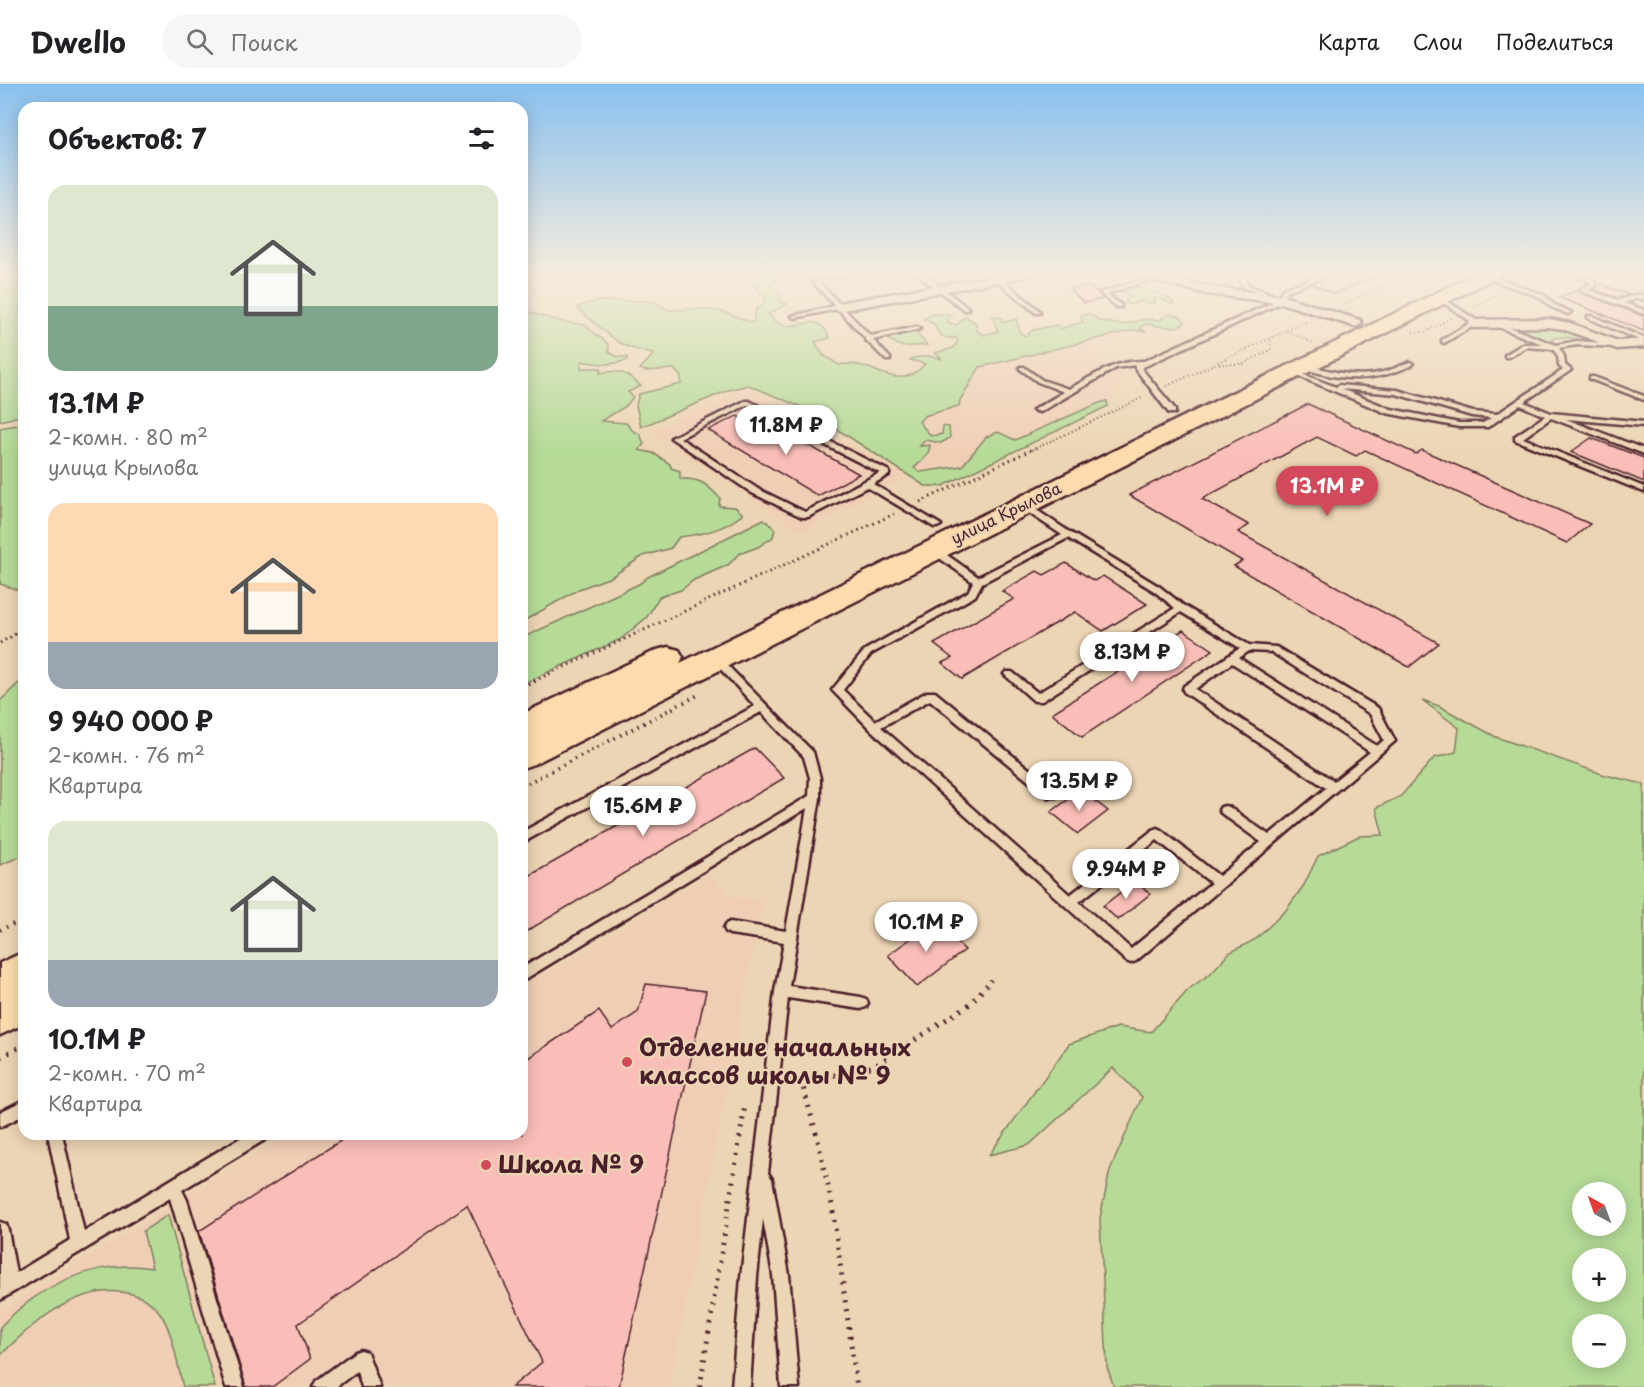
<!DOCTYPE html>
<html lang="ru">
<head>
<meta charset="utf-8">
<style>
  body { margin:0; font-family:"Playpen Sans",sans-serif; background:#f6f6f6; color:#202124; height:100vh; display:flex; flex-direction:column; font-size:22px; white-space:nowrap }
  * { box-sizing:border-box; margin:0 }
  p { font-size:20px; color:#757577 }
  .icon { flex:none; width:33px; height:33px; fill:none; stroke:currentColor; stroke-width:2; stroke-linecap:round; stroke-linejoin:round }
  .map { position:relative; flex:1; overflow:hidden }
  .drawer { position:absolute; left:18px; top:18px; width:510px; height:1038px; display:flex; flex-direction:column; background:#fff; border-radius:18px; box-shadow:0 3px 15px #0003 }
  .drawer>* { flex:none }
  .needle { width:39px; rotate:319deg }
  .fabs { position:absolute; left:1572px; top:1098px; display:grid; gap:12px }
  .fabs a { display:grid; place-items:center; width:54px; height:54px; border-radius:50%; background:#fff; box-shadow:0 3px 15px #0003; font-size:30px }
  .price { position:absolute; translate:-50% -51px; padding:0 14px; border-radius:21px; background:#fff; color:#222; font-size:20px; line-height:39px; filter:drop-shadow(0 2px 3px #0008) }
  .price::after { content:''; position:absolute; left:50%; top:36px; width:18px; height:14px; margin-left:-9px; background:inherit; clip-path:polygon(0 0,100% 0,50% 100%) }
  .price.selected { background:#d1495b; color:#fff }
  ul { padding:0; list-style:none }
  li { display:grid; align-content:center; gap:12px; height:318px; padding:0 30px }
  li span { display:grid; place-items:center; height:186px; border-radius:18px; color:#555 }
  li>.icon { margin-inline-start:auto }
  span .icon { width:108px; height:108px; fill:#fffc; stroke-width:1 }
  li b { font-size:26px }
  h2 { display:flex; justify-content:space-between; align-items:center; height:72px; padding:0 30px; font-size:26px }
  header { display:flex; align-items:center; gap:36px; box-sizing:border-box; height:84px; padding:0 30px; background:#fff; border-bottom:2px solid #e0e0e0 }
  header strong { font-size:28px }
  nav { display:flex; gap:33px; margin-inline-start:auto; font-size:21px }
  .search { width:420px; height:54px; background:#f6f6f6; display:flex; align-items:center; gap:15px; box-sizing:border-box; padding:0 21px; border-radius:33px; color:#757577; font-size:22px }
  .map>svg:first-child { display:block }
  .built { fill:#f0ceb5 }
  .green { fill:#b5db97; stroke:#807d61; stroke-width:1.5; fill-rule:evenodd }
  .building { fill:#fabeb8; stroke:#4a1f2b; stroke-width:1.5 }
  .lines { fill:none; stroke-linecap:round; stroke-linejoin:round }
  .lane-casing { stroke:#4a1f2b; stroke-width:5 }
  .street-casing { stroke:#4a1f2b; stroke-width:5 }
  .primary-casing { stroke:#4a1f2b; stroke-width:5 }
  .path-far3 { stroke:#4a1f2b; stroke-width:2; stroke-dasharray:1 3; stroke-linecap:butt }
  .path-far2 { stroke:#4a1f2b; stroke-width:3; stroke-dasharray:1.5 4; stroke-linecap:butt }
  .path-far1 { stroke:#4a1f2b; stroke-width:4; stroke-dasharray:1.5 5; stroke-linecap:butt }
  .path { stroke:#4a1f2b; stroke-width:5; stroke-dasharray:2 7; stroke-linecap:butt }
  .lane { fill:#ecd5b4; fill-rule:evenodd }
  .street { fill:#ecd5b4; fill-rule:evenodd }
  .primary { fill:#fddbac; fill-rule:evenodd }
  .poi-dot { fill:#d1495b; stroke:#ecd5b4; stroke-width:2 }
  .labels { text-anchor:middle; stroke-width:4.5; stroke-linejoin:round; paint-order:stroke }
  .far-street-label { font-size:16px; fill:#4a1f2b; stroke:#ecd5b4 }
  .near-poi-label { font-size:24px; font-weight:bold; fill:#4a1f2b; stroke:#ecd5b4; text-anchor:start }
</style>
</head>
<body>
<header>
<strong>Dwello</strong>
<div class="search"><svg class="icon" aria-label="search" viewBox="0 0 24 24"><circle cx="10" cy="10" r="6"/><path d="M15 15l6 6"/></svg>Поиск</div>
<nav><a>Карта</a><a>Слои</a><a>Поделиться</a></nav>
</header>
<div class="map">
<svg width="1644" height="1303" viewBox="0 0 1644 1303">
  <rect width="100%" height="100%" fill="#ecd5b4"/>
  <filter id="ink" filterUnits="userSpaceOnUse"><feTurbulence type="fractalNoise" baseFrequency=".0167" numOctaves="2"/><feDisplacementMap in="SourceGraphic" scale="12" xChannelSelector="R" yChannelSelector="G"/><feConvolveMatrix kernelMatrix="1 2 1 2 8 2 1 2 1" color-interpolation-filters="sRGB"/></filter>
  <g filter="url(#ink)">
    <!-- built -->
    <g class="built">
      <polygon points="1134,246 1136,247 1087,269 1127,290 1112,317 946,399 914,390 854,353 960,316 980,283"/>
      <polygon points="746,303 907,392 802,448 651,347"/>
      <polygon points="710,790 731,813 763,815 670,1303 0,1303 0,1227 287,1050 522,1050 522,905"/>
    </g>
    <!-- green -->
    <g class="green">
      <polygon points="0,189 24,189 24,331 0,337"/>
      <path d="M742,189H755L760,193L766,189H787L770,201L781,211L779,216L787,220L768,230C793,261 813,217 830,254L815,258L823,271L839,281C873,273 895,313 925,280L910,276L913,274L929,272L942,275L935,269L953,264L958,258L956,254C944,255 938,252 934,240L924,235L932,230L952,231L947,235L949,239L957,241L965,232L976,239V246L984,251L998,247L992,232L1001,234L1003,239L1016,235L1020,249L1026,252L1033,246L1057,241L1060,245L1083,238L1081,234L1082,231L1090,230L1100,237L1122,241L1146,235L1160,236C1167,229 1179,228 1185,238C1176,248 1158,241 1145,240L1140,244L1146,248L1134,246L980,283L960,316L959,322L924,332L919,338L931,352L942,350L943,342L949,343L950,354L941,359L925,356L920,362L930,361C929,373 922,376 914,384L920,388L962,382L986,353L998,348L1015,356L1099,319L1107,317L1108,322L943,402H925L804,324L748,301L729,306L641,343L636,321L639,310L681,300V293L674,285L645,287L640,285L654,270C645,269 630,264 622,260C616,258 580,227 577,223L597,217H653L669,226L702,225L724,228L753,239L756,225L764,220L766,215Z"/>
      <path d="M1129,203C1142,204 1166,209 1174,219L1171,220L1159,214L1153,215L1156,218L1153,220L1140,217L1130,221L1125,218L1130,212L1123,206Z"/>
      <path d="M522,226L562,238L586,241C592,250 601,252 609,261V268L618,273H627V276C610,282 598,280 581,277V284H601L600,289C619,285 627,289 641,302L628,308L633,313L626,322L601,337L626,339L633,347L640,350L644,360L639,366L653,369L670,380L671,384L680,387V395C701,394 706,400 720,414L719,422L735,423L743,430C724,446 703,450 679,453L671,464L643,472L611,493L579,505L522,538Z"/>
      <path d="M1528,242C1536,245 1539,243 1547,243C1566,244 1585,252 1603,258L1602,261C1586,259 1567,249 1552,255L1556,261L1524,249L1520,245Z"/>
      <polygon points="915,247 927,261 903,263 887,255 893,251"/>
      <polygon points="24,340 24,508 0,500 0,344"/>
      <polygon points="764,435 775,445 773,453 758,463 739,470 728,481 694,496 681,506 659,513 647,533 621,555 522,600 522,554 639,500 648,493"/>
      <polygon points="24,594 24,771 0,781 0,617"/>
      <path d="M1422,616L1439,622L1496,653L1605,691L1644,700V1303H1114L1107,1283L1100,1134L1110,1086L1142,1013L1113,984L1029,1061L989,1071L1069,960L1118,943L1151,948L1189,905L1211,889L1229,869L1256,855L1286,826L1304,801L1318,772L1359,752L1383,751L1376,724L1401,712L1434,674L1456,668L1459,644ZM1582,1108H1616V1142H1582ZM1582,1174H1616V1208H1582ZM1582,1240H1616V1274H1582Z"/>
      <path d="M168,1131L215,1303H183C177,1280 174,1252 162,1232C154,1219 142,1212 128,1209C78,1199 32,1239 0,1272V1243C39,1202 95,1174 152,1184L143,1147Z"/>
    </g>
    <!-- building -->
    <g class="building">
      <polygon points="1337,189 1358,189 1368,195 1334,210 1312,200"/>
      <polygon points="1598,199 1629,211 1618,214 1593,205"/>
      <polygon points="1088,202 1098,208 1104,215 1084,219 1069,205"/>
      <polygon points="1579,206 1580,209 1644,232 1644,247 1558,213"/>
      <polygon points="1308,320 1416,370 1422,366 1590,440 1567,459 1365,366 1356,372 1317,353 1202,415 1249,441 1238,448 1439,559 1409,583 1234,482 1242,477 1129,411"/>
      <polygon points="737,332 777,355 789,350 859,390 818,412 708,346"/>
      <polygon points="1591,354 1644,374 1644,398 1571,368"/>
      <polygon points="1066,479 1094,497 1103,492 1147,520 1103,547 1075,528 962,595 942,579 952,574 934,560 1014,515 1002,507 1037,487 1044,491"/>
      <polygon points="1183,546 1213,566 1082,653 1052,629"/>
      <polygon points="755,664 784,694 522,850 522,796"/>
      <polygon points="1081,706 1108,727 1078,750 1051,728"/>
      <polygon points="1135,797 1150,810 1118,836 1103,822"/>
      <polygon points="935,837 965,866 917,903 888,871"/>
      <polygon points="646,900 706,907 619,1303 512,1303 542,1278 467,1121 298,1240 310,1275 272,1303 246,1303 199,1147 351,1050 522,1050 522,978 599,927 612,946 638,928"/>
    </g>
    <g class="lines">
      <defs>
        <g id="lane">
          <polygon points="843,189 857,189 817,196 870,252 917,243 920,245 873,256 890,274 890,276 886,276 867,257 865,256 865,254 838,225 795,234 792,232 835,222 810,195"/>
          <polygon points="916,189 923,189 968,224 968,226 964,226"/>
          <path d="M1237,189H1243L1248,201L1279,213L1283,205L1327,189H1335L1287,207L1285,211V217L1141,284L1175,325V329H1169L1135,284V281L1116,284L1040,328L1033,326L1064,308L1038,298L1020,285V283H1024L1042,296L1069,305C1093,292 1115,276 1144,277L1280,215H1275L1243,203Z"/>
          <polygon points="1360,189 1369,189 1376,192 1373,194"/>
          <polygon points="1570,189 1578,189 1595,196 1595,202 1588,206 1618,216 1639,210 1644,212 1644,216 1639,214 1624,219 1644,226 1644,230 1581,207 1581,205 1590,200 1590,198"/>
          <polygon points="1486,190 1544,211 1555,221 1571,228 1568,230 1551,223 1540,213 1484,193 1483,192"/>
          <polygon points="1150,193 1155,194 1107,210 1121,221 1121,223 1117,223 1100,209"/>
          <polygon points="997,195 1001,195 1040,227 1040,229 1036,229 997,197"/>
          <polygon points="1440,212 1476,236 1475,241 1444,259 1442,258 1442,256 1470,239 1470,237 1438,215 1437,214"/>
          <polygon points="1588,232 1592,232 1644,254 1644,258 1588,234"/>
          <path d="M1498,239L1556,261L1577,257L1619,260L1620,261L1617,263L1577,261L1559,264L1564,272L1565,281L1571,286L1524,318L1551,329L1644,338V342L1566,335L1644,365V370L1551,334L1523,354L1644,403V408L1515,356V352L1545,332L1520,321L1488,343H1459L1386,329L1289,288L1294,287L1336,303L1339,301L1397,306L1473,328L1497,330L1563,286L1559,282L1558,272L1553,265L1526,263L1509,273H1505V271L1523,260H1542L1496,242L1495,241ZM1341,305L1396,310L1472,332L1491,334L1483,339H1459L1391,325Z"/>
          <path d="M1410,278L1413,280L1412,281C1383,295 1355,298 1323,290C1315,288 1307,286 1301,282L1304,280C1330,287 1356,295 1383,288C1393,286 1401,281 1410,278Z"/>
          <polygon points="1590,293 1594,293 1644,312 1644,316 1590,295"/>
          <path d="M745,317H749L889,387V391L873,400L941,441L937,443H934L867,403L808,433H802L752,409L671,354ZM747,321L880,389L805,428L758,405L680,354Z"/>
          <path d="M1020,419H1026L1071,449L1160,503L1184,522L1249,561L1276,563L1378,624L1395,657L1136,877L1131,879L1126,877L870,645L832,606L865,566L968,508L973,498L931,468V464H937L978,493L1062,451L1020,423ZM1068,454L1154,507L1175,524L1038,609L1012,588H1006L1004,590L1006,592L1034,617H1042L1181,528L1240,564L1184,602L1183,605L1184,608L1326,704L1269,751L1229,723L1225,722L1221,723L1219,726L1221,729L1261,758L1219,792L1161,746L1157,744L1153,746L1070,811L881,643L930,616L1048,713H1056L1058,710L1056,707L935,608H927L875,637L843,606L871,570L975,512L982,499ZM1249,567L1271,568L1370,630L1384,656L1377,662L1239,574ZM1232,579L1370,668L1334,697L1195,605ZM1157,756L1211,799L1131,865L1079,818Z"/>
          <polygon points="716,572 719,573 813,668 820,694 820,714 789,902 861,913 866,915 868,919 866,923 861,925 788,914 768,1089 772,1095 789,1191 799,1303 781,1303 773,1191 763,1135 757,1193 750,1303 732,1303 741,1193 775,907 784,858 730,850 726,848 724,844 726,840 730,838 786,847 807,724 522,897 522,884 809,712 810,694 804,673 761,628 522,759 522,748 755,622 713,577 711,575"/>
          <polygon points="24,1016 24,1031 0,1043 0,1028"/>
          <polygon points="48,1050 62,1050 84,1148 247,1050 268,1050 266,1055 182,1106 187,1116 244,1303 226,1303 170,1114 0,1216 0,1138 6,1140 8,1146 16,1189 70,1156"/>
          <polygon points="361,1266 367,1268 380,1303 362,1303 357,1287 336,1303 313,1303 316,1297 355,1268"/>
        </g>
        <g id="street">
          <polygon points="1010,189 1035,189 1029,192 838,227 832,223 838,219"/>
          <polygon points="1131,189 1151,189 1207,202 1283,212 1360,236 1362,239 1356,243 1281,219 1207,210 1133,191"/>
          <polygon points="1548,235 1570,239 1618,257 1644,255 1644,263 1617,265 1563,245 1548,243 1473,244 1467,240 1473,236"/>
        </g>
        <g id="primary">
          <polygon points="1477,189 1500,189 1497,193 534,680 522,684 522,630 657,566 668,563 679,566 683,573 680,579"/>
          <polygon points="24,868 24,940 0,951 0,879"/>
        </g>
      </defs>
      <!-- lane casing -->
      <use href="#lane" class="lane-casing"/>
      <!-- street casing -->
      <use href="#street" class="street-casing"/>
      <!-- primary casing -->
      <use href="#primary" class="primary-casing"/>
      <!-- path-far3 -->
      <g class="path-far3">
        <polyline points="1526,195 1536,189"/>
        <polyline points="1344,220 1412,189"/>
        <polyline points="1473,223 1499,209"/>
        <polyline points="1286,247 1313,259"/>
        <polyline points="1413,248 1425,248 1451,234"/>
        <polyline points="1219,280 1243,280 1271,266 1271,254"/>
        <polyline points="1167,302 1307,237"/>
        <polyline points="1032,366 1144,313"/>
      </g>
      <!-- path-far2 -->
      <g class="path-far2">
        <polyline points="920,418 1035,364"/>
        <polyline points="0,559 24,545"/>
        <polyline points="534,597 894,430"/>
      </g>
      <!-- path-far1 -->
      <g class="path-far1">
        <polyline points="522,603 537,596"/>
        <polyline points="522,702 700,610"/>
        <polyline points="0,846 24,835"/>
        <polyline points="986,902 993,894"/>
      </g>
      <!-- path -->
      <g class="path">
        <polyline points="0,973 24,961"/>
        <polyline points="801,996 817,1052 832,1121 857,1303"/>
        <polyline points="789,997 835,991 875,982 970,920 987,901"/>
        <polyline points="700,1303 745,1021"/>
      </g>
      <!-- lane -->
      <use href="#lane" class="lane"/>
      <!-- street -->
      <use href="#street" class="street"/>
      <!-- primary -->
      <use href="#primary" class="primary"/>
    </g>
  </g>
  <!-- sky -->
  <linearGradient id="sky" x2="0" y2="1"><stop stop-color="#89c0ef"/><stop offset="0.51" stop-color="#f6ecdd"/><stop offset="1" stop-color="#f6ecdd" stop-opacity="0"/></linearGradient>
  <rect width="1644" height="371" fill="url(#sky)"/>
  <!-- markers -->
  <g class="poi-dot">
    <circle cx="627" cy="978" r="6"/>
    <circle cx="486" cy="1081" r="6"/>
  </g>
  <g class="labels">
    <!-- far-street labels -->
    <g class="far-street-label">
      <text transform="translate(1006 429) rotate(-26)" y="6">улица Крылова</text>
    </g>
    <!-- near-poi labels -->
    <g class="near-poi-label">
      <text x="639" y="972">Отделение начальных<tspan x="639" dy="28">классов школы № 9</tspan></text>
      <text x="498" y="1089">Школа № 9</text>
    </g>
  </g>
</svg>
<div class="fabs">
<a><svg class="needle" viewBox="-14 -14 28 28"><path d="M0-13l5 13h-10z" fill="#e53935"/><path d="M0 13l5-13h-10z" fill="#757577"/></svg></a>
<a>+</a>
<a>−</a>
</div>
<b class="price" style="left:786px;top:372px">11.8M ₽</b>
<b class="price selected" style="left:1327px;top:433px">13.1M ₽</b>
<b class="price" style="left:1132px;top:599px">8.13M ₽</b>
<b class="price" style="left:1079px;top:728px">13.5M ₽</b>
<b class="price" style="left:643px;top:753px">15.6M ₽</b>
<b class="price" style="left:1126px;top:816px">9.94M ₽</b>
<b class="price" style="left:926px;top:869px">10.1M ₽</b>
<section class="drawer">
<h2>Объектов: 7<svg class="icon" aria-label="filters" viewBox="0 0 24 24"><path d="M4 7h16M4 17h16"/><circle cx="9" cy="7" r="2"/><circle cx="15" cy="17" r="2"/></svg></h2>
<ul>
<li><span style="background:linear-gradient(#dfe7d0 65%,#7fa58c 0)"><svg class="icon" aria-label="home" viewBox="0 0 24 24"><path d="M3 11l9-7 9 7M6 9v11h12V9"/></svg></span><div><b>13.1M ₽</b><p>2-комн. · 80 m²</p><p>улица Крылова</p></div></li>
<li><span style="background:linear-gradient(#ffd9b3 75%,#9aa5b1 0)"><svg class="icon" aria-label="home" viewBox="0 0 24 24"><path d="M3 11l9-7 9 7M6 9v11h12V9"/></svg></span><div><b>9 940 000 ₽</b><p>2-комн. · 76 m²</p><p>Квартира</p></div></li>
<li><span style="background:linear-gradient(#dfe7d0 75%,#9aa5b1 0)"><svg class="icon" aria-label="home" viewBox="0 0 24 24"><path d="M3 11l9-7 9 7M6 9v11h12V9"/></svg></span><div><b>10.1M ₽</b><p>2-комн. · 70 m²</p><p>Квартира</p></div></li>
</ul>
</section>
</div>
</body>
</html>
